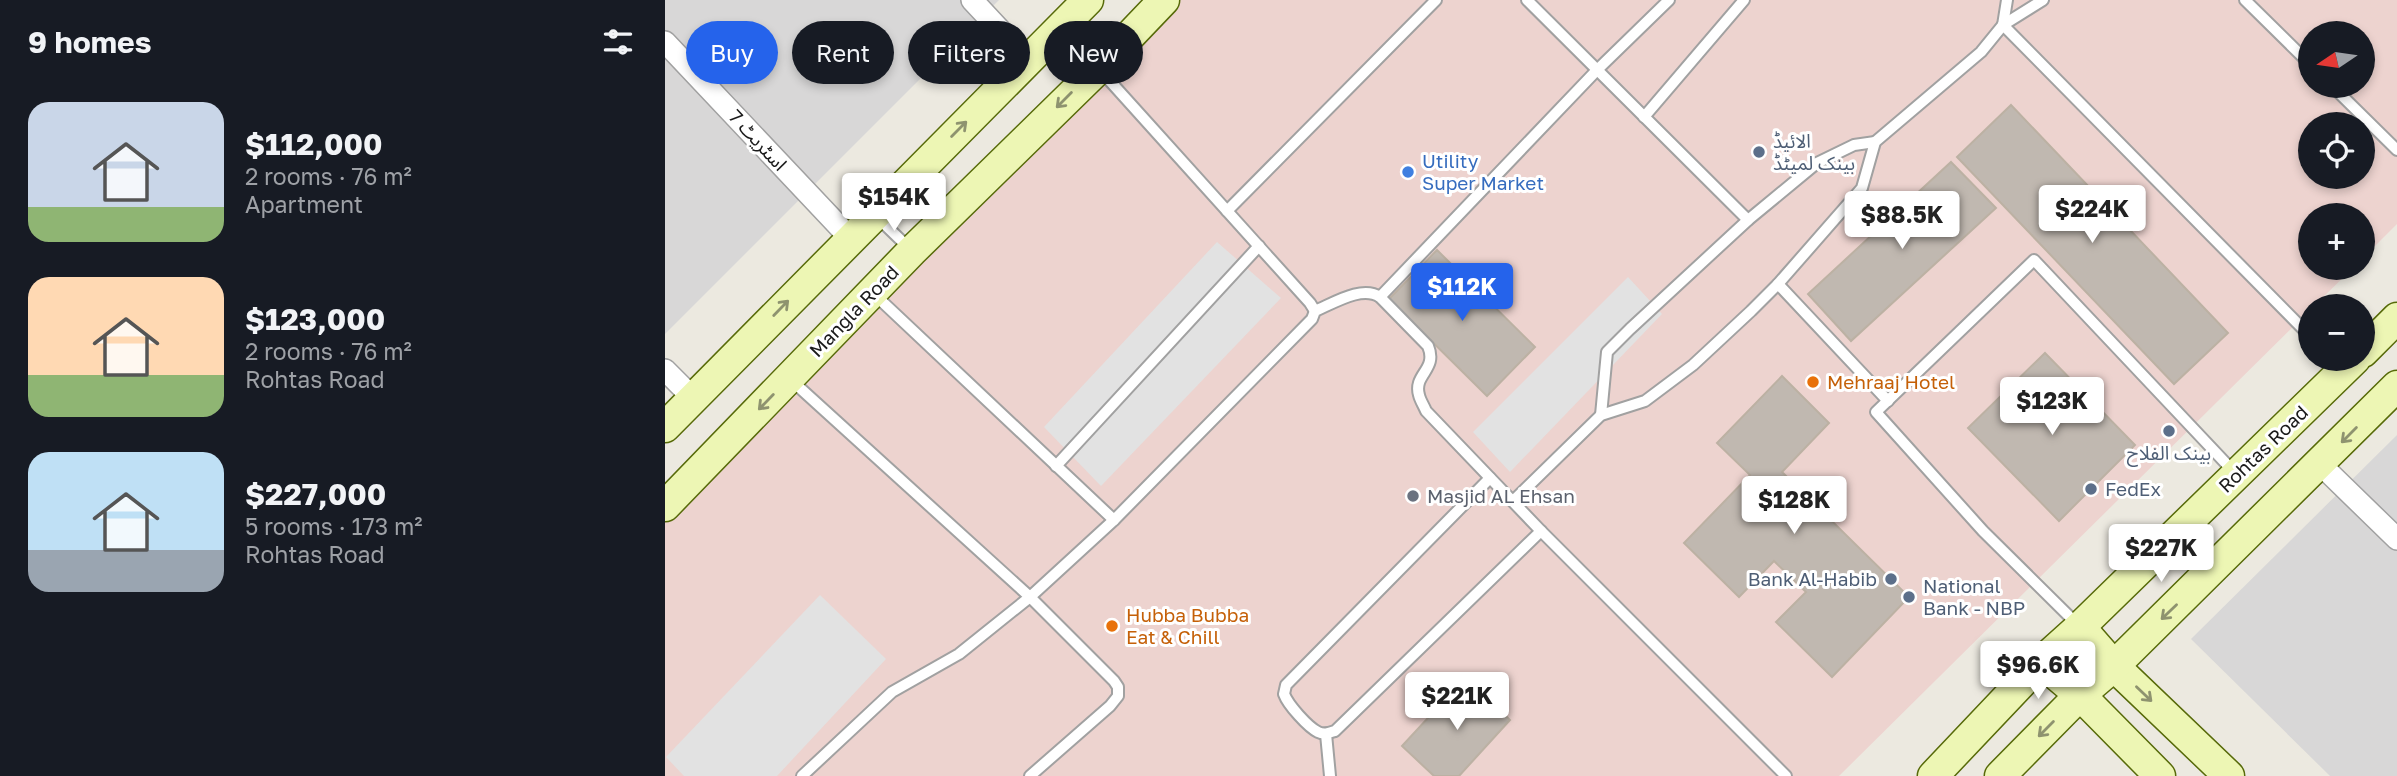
<!DOCTYPE html>
<html lang="en">
<head>
<meta charset="utf-8">
<style>
  body { margin:0; font-family:"Golos Text","Noto Sans Arabic",sans-serif; background:#242831; color:#f1f3f6; height:100vh; display:flex; flex-direction:column; font-size:26px; white-space:nowrap }
  * { box-sizing:border-box; margin:0 }
  p { font-size:23px; color:#9ea1a6 }
  .icon { flex:none; width:38px; height:38px; fill:none; stroke:currentColor; stroke-width:2; stroke-linecap:round; stroke-linejoin:round }
  .map { position:relative; flex:1; overflow:hidden }
  .panel { display:flex; flex-direction:column; background:#171b24; width:665px }
  .panel>* { flex:none }
  .banner { position:absolute; left:21px; top:21px; width:665px; height:63px; display:flex; gap:14px }
  .needle { width:46px; rotate:257deg }
  .tools { position:absolute; left:1633px; top:21px; display:grid; gap:14px }
  .tools a { display:grid; place-items:center; width:77px; height:77px; border-radius:50%; background:#171b24; box-shadow:0 4px 10px #0003; font-size:35px }
  .price { position:absolute; translate:-50% -60px; padding:0 16px; border-radius:7px; background:#fff; color:#222; font-size:23px; line-height:46px; filter:drop-shadow(0 2px 4px #0008) }
  .price::after { content:''; position:absolute; left:50%; top:42px; width:21px; height:16px; margin-left:-10px; background:inherit; clip-path:polygon(0 0,100% 0,50% 100%) }
  .price.selected { background:#2563eb; color:#fff }
  ul { padding:0; list-style:none }
  li { display:flex; align-items:center; gap:21px; height:175px; padding:0 28px }
  li span { display:grid; place-items:center; flex:none; width:196px; height:140px; border-radius:21px; color:#555 }
  li>.icon { margin-inline-start:auto }
  span .icon { width:84px; height:84px; fill:#fffc; stroke-width:1 }
  li b { font-size:30px }
  h2 { display:flex; justify-content:space-between; align-items:center; height:84px; padding:0 28px; font-size:30px }
  .tag { padding:0 24px; border-radius:32px; background:#171b24; box-shadow:0 4px 10px #0003; font-size:24px; line-height:63px }
  .tag.selected { background:#2563eb; color:#fff }
  main { display:flex; flex:1; min-height:0 }
  .map>svg:first-child { display:block }
  .residential { fill:#d8d7d7 }
  .commercial { fill:#edd3cf; fill-rule:evenodd }
  .parking { fill:#e2e2e2 }
  .building { fill:#c0b8b0; stroke:#bcb1a3; stroke-width:2 }
  .lines { fill:none; stroke-linecap:round; stroke-linejoin:round }
  .service-casing { stroke:#a1a1a1; stroke-width:14 }
  .minor-casing { stroke:#a1a1a1; stroke-width:24 }
  .secondary-casing { stroke:#576a09; stroke-width:33 }
  .service { stroke:#fff; stroke-width:10 }
  .minor { stroke:#fff; stroke-width:21 }
  .secondary { stroke:#edf6b4; stroke-width:30 }
  .oneway { stroke:#8e936f }
  .service-dot { fill:#5c6f8a; stroke:#fff; stroke-width:2.5 }
  .shop-dot { fill:#3f7fe0; stroke:#fff; stroke-width:2.5 }
  .food-dot { fill:#e8710a; stroke:#fff; stroke-width:2.5 }
  .worship-dot { fill:#6b7280; stroke:#fff; stroke-width:2.5 }
  .labels { text-anchor:middle; stroke-width:6; stroke-linejoin:round; paint-order:stroke }
  .street-label { font-size:19px; fill:#1a1a1a; stroke:#fff }
  .service-label { font-size:19px; fill:#4e5e75; stroke:#fff; text-anchor:start }
  .shop-label { font-size:19px; fill:#366cbe; stroke:#fff; text-anchor:start }
  .food-label { font-size:19px; fill:#c56008; stroke:#fff; text-anchor:start }
  .worship-label { font-size:19px; fill:#5b616d; stroke:#fff; text-anchor:start }
</style>
</head>
<body>
<main>
<section class="panel">
<h2>9 homes<svg class="icon" aria-label="filters" viewBox="0 0 24 24"><path d="M4 7h16M4 17h16"/><circle cx="9" cy="7" r="2"/><circle cx="15" cy="17" r="2"/></svg></h2>
<ul>
<li><span style="background:linear-gradient(#c9d6e8 75%,#8fb573 0)"><svg class="icon" aria-label="home" viewBox="0 0 24 24"><path d="M3 11l9-7 9 7M6 9v11h12V9"/></svg></span><div><b>$112,000</b><p>2 rooms · 76 m²</p><p>Apartment</p></div></li>
<li><span style="background:linear-gradient(#ffd9b3 70%,#8fb573 0)"><svg class="icon" aria-label="home" viewBox="0 0 24 24"><path d="M3 11l9-7 9 7M6 9v11h12V9"/></svg></span><div><b>$123,000</b><p>2 rooms · 76 m²</p><p>Rohtas Road</p></div></li>
<li><span style="background:linear-gradient(#bfe0f5 70%,#9aa5b1 0)"><svg class="icon" aria-label="home" viewBox="0 0 24 24"><path d="M3 11l9-7 9 7M6 9v11h12V9"/></svg></span><div><b>$227,000</b><p>5 rooms · 173 m²</p><p>Rohtas Road</p></div></li>
</ul>
</section>
<div class="map">
<svg width="1732" height="776" viewBox="0 0 1732 776">
  <rect width="100%" height="100%" fill="#ece9e0"/>
  <!-- residential -->
  <g class="residential">
    <polygon points="0,0 334,0 0,334"/>
    <polygon points="1732,435 1732,776 1665,776 1526,639"/>
  </g>
  <!-- commercial -->
  <path class="commercial" d="M503,0H1732V224L1698,258V215H1645V268H1688L1649,306H1645V310L1174,776H0V506ZM1645,33H1698V86H1645ZM1645,124H1698V177H1645Z"/>
  <!-- parking -->
  <g class="parking">
    <polygon points="552,242 616,298 436,486 379,427"/>
    <polygon points="963,277 997,314 845,472 808,432"/>
    <polygon points="155,595 221,659 112,776 19,776 1,757"/>
  </g>
  <!-- building -->
  <g class="building">
    <polygon points="1346,105 1563,333 1509,384 1292,157"/>
    <polygon points="1286,162 1331,208 1186,341 1143,294"/>
    <polygon points="772,250 870,347 822,396 724,299"/>
    <polygon points="1380,353 1470,445 1394,521 1303,428"/>
    <polygon points="1117,376 1164,423 1117,472 1244,597 1167,677 1111,622 1141,592 1109,561 1074,597 1019,543 1085,475 1052,443"/>
    <polygon points="801,677 845,720 794,776 769,776 737,746"/>
  </g>
  <g class="lines">
    <defs>
      <g id="service">
        <polyline points="862,0 1083,220"/>
        <polyline points="1580,0 1645,64"/>
        <polyline points="1338,25 1645,336"/>
        <polyline points="1338,25 1342,0"/>
        <polyline points="435,70 645,303 650,311"/>
        <polyline points="1667,86 1732,150"/>
        <polyline points="979,117 1079,0"/>
        <polyline points="562,211 771,0"/>
        <polyline points="212,217 246,250"/>
        <polyline points="1113,284 1223,401"/>
        <polyline points="209,294 449,520"/>
        <polyline points="715,297 932,70 1004,0"/>
        <polyline points="125,379 365,597 449,681 453,687 453,696 445,706 365,776"/>
        <polyline points="936,415 942,352 965,329 1083,220 1152,163 1189,145 1210,142"/>
        <polyline points="391,466 594,246"/>
        <path d="M825,478L621,685L619,694C623,705 643,727 653,732C659,735 664,733 670,731L876,531"/>
        <polyline points="848,501 936,415 980,401 1028,365 1086,311 1113,284 1197,188 1210,142 1316,52 1338,25 1378,0"/>
        <polyline points="1414,626 1318,531 1211,412 1369,260 1570,473"/>
        <polyline points="661,734 665,776"/>
        <path d="M137,776L227,692L294,654L365,597L449,520L647,319L650,311C669,303 697,285 715,297L763,346C773,370 748,374 754,395C755,400 759,406 761,411L876,531L1121,776"/>
      </g>
      <g id="minor">
        <polyline points="307,0 363,60"/>
        <polyline points="0,42 185,238"/>
        <polyline points="0,370 28,398"/>
        <polyline points="1655,464 1732,539"/>
      </g>
      <g id="secondary">
        <polyline points="1698,352 1732,318"/>
        <polyline points="0,427 423,0"/>
        <polyline points="0,506 247,251 434,68 499,0"/>
        <polyline points="1415,627 1449,666 1564,776"/>
        <polyline points="1376,662 1415,695 1495,776"/>
        <polyline points="1268,776 1376,662 1415,627 1690,359"/>
        <polyline points="1335,776 1415,695 1449,666 1732,386"/>
      </g>
    </defs>
    <!-- service casing -->
    <use href="#service" class="service-casing"/>
    <!-- minor casing -->
    <use href="#minor" class="minor-casing"/>
    <!-- secondary casing -->
    <use href="#secondary" class="secondary-casing"/>
    <!-- service -->
    <use href="#service" class="service"/>
    <!-- minor -->
    <use href="#minor" class="minor"/>
    <!-- secondary -->
    <use href="#secondary" class="secondary"/>
  </g>
  <!-- one-way arrows -->
  <defs><path id="oneway-shaft" d="M-6 0H5M1.5-3L5.5 0L1.5 3" fill="none" stroke-width="1.6" stroke-linecap="round" stroke-linejoin="round" transform="scale(1.75)"/></defs>
  <g class="oneway">
    <use href="#oneway-shaft" transform="translate(399 100) rotate(135)"/>
    <use href="#oneway-shaft" transform="translate(294 129) rotate(-45)"/>
    <use href="#oneway-shaft" transform="translate(116 308) rotate(-46)"/>
    <use href="#oneway-shaft" transform="translate(101 402) rotate(134)"/>
    <use href="#oneway-shaft" transform="translate(1684 435) rotate(135)"/>
    <use href="#oneway-shaft" transform="translate(1504 612) rotate(136)"/>
    <use href="#oneway-shaft" transform="translate(1479 694) rotate(44)"/>
    <use href="#oneway-shaft" transform="translate(1381 729) rotate(135)"/>
  </g>
  <!-- markers -->
  <g class="service-dot">
    <circle cx="1094" cy="152" r="7"/>
    <circle cx="1504" cy="431" r="7"/>
    <circle cx="1426" cy="489" r="7"/>
    <circle cx="1226" cy="579" r="7"/>
    <circle cx="1244" cy="597" r="7"/>
  </g>
  <circle class="shop-dot" cx="743" cy="172" r="7"/>
  <g class="food-dot">
    <circle cx="1148" cy="382" r="7"/>
    <circle cx="447" cy="626" r="7"/>
  </g>
  <circle class="worship-dot" cx="748" cy="496" r="7"/>
  <g class="labels">
    <!-- street labels -->
    <g class="street-label">
      <text transform="translate(93 140) rotate(47)" y="7">اسٹریٹ 7</text>
      <text transform="translate(189 311) rotate(-46)" y="7">Mangla Road</text>
      <text transform="translate(1598 449) rotate(-44)" y="7">Rohtas Road</text>
    </g>
    <!-- service labels -->
    <g class="service-label">
      <text x="1108" y="148">الائیڈ<tspan x="1108" dy="22">بینک لمیٹڈ</tspan></text>
      <text x="1504" y="460" text-anchor="middle">بینک الفلاح</text>
      <text x="1440" y="496">FedEx</text>
      <text x="1212" y="586" text-anchor="end">Bank Al-Habib</text>
      <text x="1258" y="593">National<tspan x="1258" dy="22">Bank - NBP</tspan></text>
    </g>
    <!-- shop labels -->
    <g class="shop-label">
      <text x="757" y="168">Utility<tspan x="757" dy="22">Super Market</tspan></text>
    </g>
    <!-- food labels -->
    <g class="food-label">
      <text x="1162" y="389">Mehraaj Hotel</text>
      <text x="461" y="622">Hubba Bubba<tspan x="461" dy="22">Eat &amp; Chill</tspan></text>
    </g>
    <!-- worship labels -->
    <g class="worship-label">
      <text x="762" y="503">Masjid AL Ehsan</text>
    </g>
  </g>
</svg>
<div class="tools">
<a><svg class="needle" viewBox="-14 -14 28 28"><path d="M0-13l5 13h-10z" fill="#e53935"/><path d="M0 13l5-13h-10z" fill="#9ea1a6"/></svg></a>
<a><svg class="icon" aria-label="locate" viewBox="0 0 24 24"><circle cx="12" cy="12" r="6"/><path d="M12 2v4M12 18v4M2 12h4M18 12h4"/></svg></a>
<a>+</a>
<a>−</a>
</div>
<b class="price" style="left:229px;top:233px">$154K</b>
<b class="price" style="left:1427px;top:245px">$224K</b>
<b class="price" style="left:1237px;top:251px">$88.5K</b>
<b class="price selected" style="left:797px;top:323px">$112K</b>
<b class="price" style="left:1387px;top:437px">$123K</b>
<b class="price" style="left:1129px;top:536px">$128K</b>
<b class="price" style="left:1496px;top:584px">$227K</b>
<b class="price" style="left:1373px;top:701px">$96.6K</b>
<b class="price" style="left:792px;top:732px">$221K</b>
<div class="banner">
<a class="tag selected">Buy</a>
<a class="tag">Rent</a>
<a class="tag">Filters</a>
<a class="tag">New</a>
</div>
</div>
</main>
</body>
</html>
